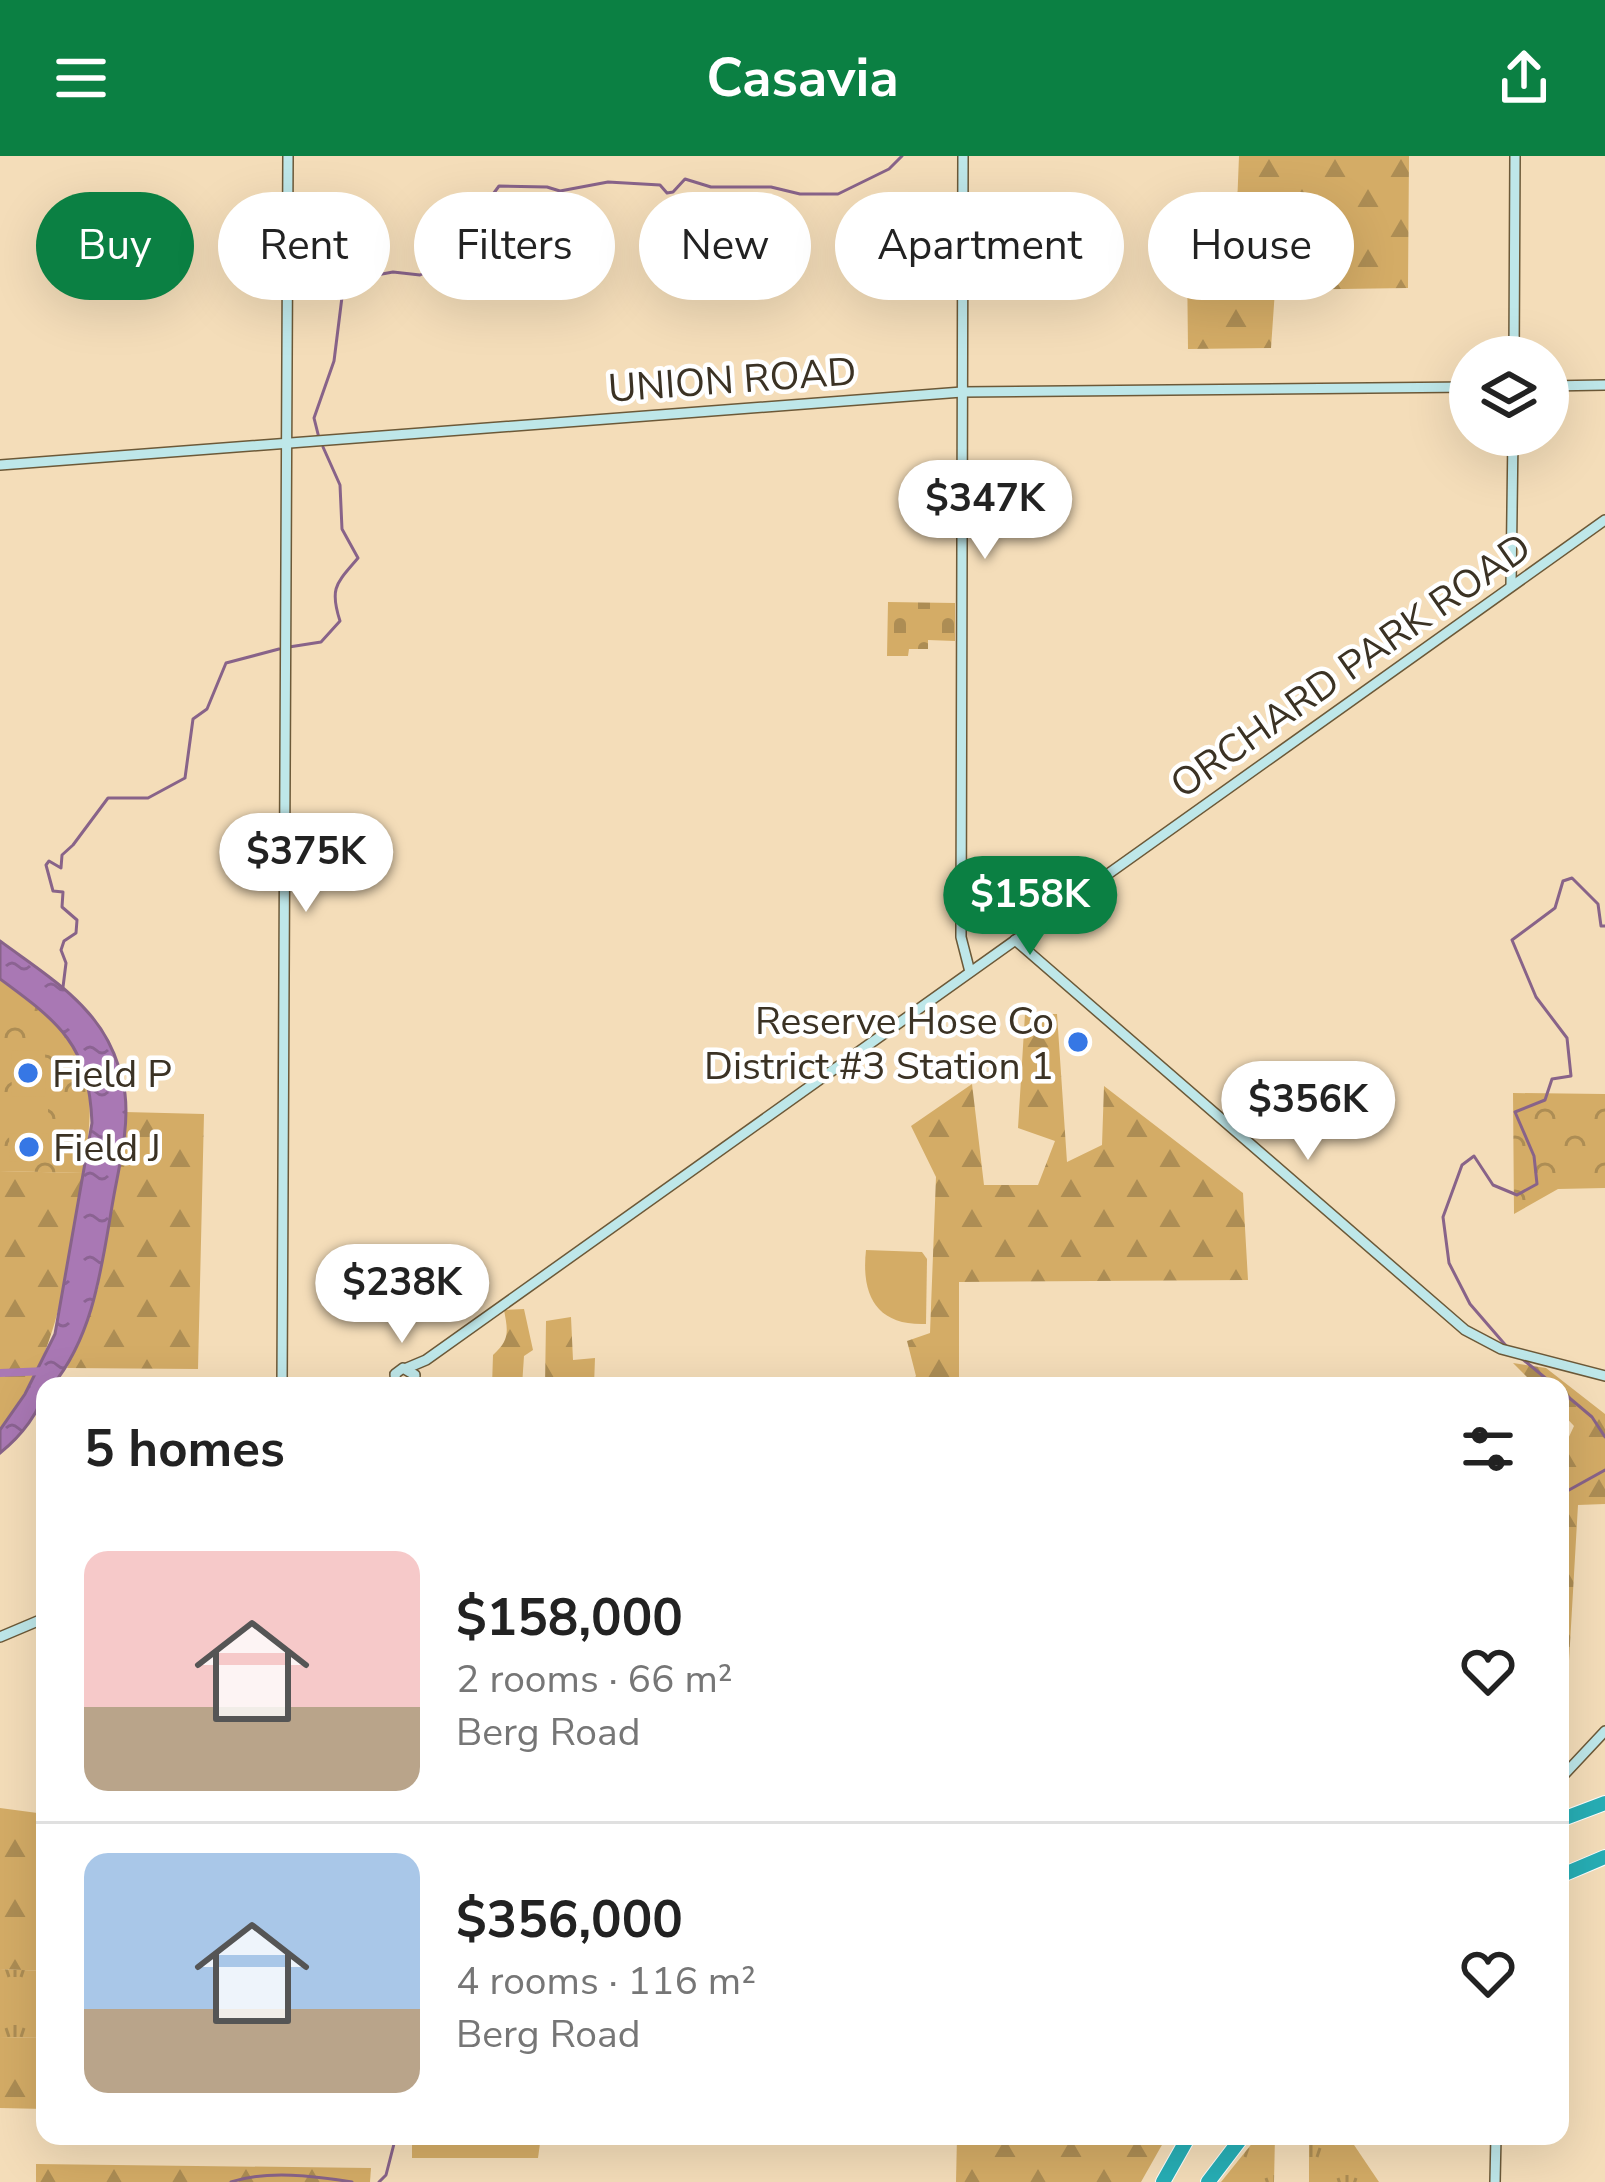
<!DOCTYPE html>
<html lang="en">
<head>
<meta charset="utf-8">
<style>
  body { margin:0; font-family:"Nunito Sans",sans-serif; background:#f6f6f6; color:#222; height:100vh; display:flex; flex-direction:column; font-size:45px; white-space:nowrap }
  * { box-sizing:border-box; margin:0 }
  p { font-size:39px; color:#767676 }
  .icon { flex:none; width:66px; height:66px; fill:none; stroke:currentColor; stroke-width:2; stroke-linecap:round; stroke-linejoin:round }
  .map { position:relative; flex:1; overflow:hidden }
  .side { position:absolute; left:36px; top:1221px; width:1533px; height:768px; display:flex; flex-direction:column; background:#fff; border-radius:24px; box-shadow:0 12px 48px #0002 }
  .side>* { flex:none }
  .top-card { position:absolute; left:36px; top:36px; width:1533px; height:108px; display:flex; gap:24px }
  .tools { position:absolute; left:1449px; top:180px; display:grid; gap:24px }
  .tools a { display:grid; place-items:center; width:120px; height:120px; border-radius:50%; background:#fff; box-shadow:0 12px 48px #0002; font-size:60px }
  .price { position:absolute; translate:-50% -102px; padding:0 27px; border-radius:42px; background:#fff; color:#222; font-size:39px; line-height:78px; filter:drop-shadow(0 3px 6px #0008) }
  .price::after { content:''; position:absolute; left:50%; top:72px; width:36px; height:27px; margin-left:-18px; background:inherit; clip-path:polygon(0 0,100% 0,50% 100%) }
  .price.selected { background:#0b8043; color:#fff }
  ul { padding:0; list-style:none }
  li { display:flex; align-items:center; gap:36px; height:300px; padding:0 48px }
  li+li { border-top:3px solid #e0e0e0 }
  li span { display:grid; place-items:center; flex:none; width:336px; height:240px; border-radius:24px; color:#555 }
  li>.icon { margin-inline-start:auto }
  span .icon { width:144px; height:144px; fill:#fffc; stroke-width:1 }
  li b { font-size:51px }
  h2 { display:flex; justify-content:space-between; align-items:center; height:144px; padding:0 48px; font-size:51px }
  .tag { padding:0 42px; border-radius:54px; background:#fff; box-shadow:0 12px 48px #0002; font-size:42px; line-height:108px }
  .tag.selected { background:#0b8043; color:#fff }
  header { display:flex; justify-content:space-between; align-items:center; height:156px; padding:0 48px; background:#0b8043; color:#fff; font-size:54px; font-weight:700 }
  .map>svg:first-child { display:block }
  .grass { fill:url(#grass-tufts) }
  .forest { fill:url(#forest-firs) }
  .cemetery { fill:url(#cemetery-stones) }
  .park { fill:url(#park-crowns) }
  .pitch { fill:#d4ac66 }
  .water { fill:url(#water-ripples); stroke:#886389; stroke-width:3 }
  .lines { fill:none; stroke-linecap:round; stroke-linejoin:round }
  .stream { stroke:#886389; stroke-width:3 }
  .river { stroke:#a978b4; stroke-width:8 }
  .secondary-casing { stroke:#6c5938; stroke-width:12 }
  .highway-casing { stroke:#fff; stroke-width:16 }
  .secondary { stroke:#bee7e9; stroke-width:9 }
  .highway { stroke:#27aeb5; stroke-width:14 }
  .poi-dot { fill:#3677e5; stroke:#fff; stroke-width:4.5 }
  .labels { text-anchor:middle; stroke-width:9; stroke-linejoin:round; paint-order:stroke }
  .street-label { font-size:39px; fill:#3b3224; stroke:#fff }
  .poi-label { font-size:39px; fill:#3b3224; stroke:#fff; text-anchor:start }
</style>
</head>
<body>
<header><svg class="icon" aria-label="menu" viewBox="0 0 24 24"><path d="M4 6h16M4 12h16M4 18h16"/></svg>Casavia<svg class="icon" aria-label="share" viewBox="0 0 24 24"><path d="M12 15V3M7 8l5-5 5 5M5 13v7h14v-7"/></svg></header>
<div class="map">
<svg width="1605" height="2026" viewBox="0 0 1605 2026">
  <defs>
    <pattern id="grass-tufts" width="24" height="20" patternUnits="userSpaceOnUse" patternTransform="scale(3)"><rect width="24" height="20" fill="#d4ac66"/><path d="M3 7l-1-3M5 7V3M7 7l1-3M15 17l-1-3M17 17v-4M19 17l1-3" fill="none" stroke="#ad8d54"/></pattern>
    <pattern id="forest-firs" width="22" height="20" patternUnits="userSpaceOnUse" patternTransform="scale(3)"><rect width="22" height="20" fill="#d4ac66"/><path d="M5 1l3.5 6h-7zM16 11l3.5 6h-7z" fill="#ad8d54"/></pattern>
    <pattern id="cemetery-stones" width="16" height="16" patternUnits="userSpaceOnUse" patternTransform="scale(3)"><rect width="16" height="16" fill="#d4ac66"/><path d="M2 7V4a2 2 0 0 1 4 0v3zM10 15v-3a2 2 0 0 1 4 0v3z" fill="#ad8d54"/></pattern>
    <pattern id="park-crowns" width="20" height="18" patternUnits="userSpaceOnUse" patternTransform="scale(3)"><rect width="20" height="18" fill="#d4ac66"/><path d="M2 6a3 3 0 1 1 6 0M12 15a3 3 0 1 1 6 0" fill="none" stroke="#ad8d54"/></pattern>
    <pattern id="water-ripples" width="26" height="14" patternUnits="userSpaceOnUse" patternTransform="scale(3)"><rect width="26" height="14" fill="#a978b4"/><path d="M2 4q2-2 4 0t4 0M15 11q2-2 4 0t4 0" fill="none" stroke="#8b6392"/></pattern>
  </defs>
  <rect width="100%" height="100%" fill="#f4ddb9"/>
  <!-- grass -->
  <g class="grass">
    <polygon points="0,1813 45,1815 45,1882 0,1881"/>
    <polygon points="1258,1980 1275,1980 1274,2026 1221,2026"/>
    <polygon points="1309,1980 1348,1980 1379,2026 1309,2026"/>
  </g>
  <!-- forest -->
  <g class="forest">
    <polygon points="1239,0 1409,0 1408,132 1275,134 1271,192 1188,193 1187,104 1235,101"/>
    <polygon points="1025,858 1057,858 1067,1006 1102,989 1104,930 1243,1037 1248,1124 959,1126 959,1230 908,1230 916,1220 907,1185 930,1177 936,1021 911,970 972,928 984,1029 1038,1029 1055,985 1018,972"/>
    <polygon points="125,956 204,958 198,1213 67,1212 98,1132"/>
    <path d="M0,1015L83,1017C68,1107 61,1201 0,1274Z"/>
    <path d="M524,1153L533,1194L524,1200L522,1230H492L493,1199C510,1184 508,1175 504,1154Z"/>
    <polygon points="571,1161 573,1204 595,1202 594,1230 545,1230 546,1165"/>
    <polygon points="1513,1207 1546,1212 1605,1258 1605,1348 1578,1349 1566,1557 1560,1567 1560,1300 1574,1270 1560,1255 1560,1230 1536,1230"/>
    <polygon points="0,1652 45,1658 45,1815 0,1813"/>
    <polygon points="0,1881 45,1882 45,1953 0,1952"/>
    <polygon points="957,1980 1167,1980 1141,2026 956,2026"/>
    <polygon points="36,2008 371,2012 370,2026 36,2026"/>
  </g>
  <!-- cemetery -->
  <polygon class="cemetery" points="888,446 955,447 955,485 928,484 928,493 909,493 908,500 887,500"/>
  <!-- park -->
  <g class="park">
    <path d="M0,824C86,886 101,910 83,1017L0,1015Z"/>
    <polygon points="1513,937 1605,938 1605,1032 1558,1033 1514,1058"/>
    <polygon points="412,1980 541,1980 538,2002 412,2002"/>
  </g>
  <!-- pitch -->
  <g class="pitch">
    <polygon points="45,894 46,940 12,941 11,895"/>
    <rect x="9" y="946" width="39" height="28"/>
    <polygon points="48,977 49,1005 10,1006 9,978"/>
    <path d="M866,1094L922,1096L927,1103L926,1168C876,1170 861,1139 866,1094Z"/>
  </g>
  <!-- water -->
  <path class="water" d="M0,785C39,814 85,841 108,885C116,900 123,921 125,938C129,971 120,1006 114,1039C102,1105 96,1176 52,1230H45C42,1255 20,1281 0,1297V1274L25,1238L55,1178L92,967C89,889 60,867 0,823Z"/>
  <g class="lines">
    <!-- stream -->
    <g class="stream">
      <polyline points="319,282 314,262 334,205 343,133 349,124 393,116 420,119 433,113 459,54 472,44 488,45 499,30 547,31 560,35 608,26 660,29 667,37 673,36 685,23 711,31 771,31 800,38 838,38 889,13 902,0"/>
      <path d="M289,491L321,486L340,465C329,431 337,427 358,402L342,373L340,329L323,291"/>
      <polyline points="63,831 66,807 61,794 64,785 76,777 77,764 62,751 63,736 53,735 46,709 49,705 61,712 62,699 73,689 108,642 148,642 185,622 193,563 207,553 226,507 279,493"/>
      <polyline points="1508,1192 1470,1148 1449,1107 1443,1061 1462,1009 1474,1000 1493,1029 1517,1039 1537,1028 1534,1000 1515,956 1545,944 1552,923 1571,920 1567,882 1536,841 1512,784 1555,752 1563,725 1572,722 1598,748 1601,770 1605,770"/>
      <polyline points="1520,1201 1555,1230"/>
      <polyline points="1560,1234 1592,1261 1605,1281"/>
      <polyline points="1560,1339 1605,1314"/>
      <path d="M231,2026C267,2014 315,2020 352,2026"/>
      <polyline points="379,2026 386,2019 396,1980"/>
    </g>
    <!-- river -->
    <polyline class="river" points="0,1217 46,1215"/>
    <defs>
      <g id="secondary">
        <polyline points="963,0 961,781 970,816"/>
        <polyline points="1514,201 1515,0"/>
        <polyline points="1548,230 1605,229"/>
        <polyline points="0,309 962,236 1470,231"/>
        <polyline points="1511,430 1513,279"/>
        <polyline points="1015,784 1465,1174 1501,1193 1605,1220"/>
        <polyline points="407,1212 426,1204 1605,364"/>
        <polyline points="282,1230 288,0"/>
        <polyline points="396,1230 395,1218 403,1212 415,1219 414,1230"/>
        <polyline points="0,1481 45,1462"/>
        <polyline points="1560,1623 1605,1575"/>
        <polyline points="1495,2026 1496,1980"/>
      </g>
      <g id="highway">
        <polyline points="1560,1664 1605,1647"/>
        <polyline points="1560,1720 1605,1701"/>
        <polyline points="1163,2026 1189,1980"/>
        <polyline points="1208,2026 1243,1980"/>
      </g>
    </defs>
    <!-- secondary casing -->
    <use href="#secondary" class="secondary-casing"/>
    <!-- highway casing -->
    <use href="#highway" class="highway-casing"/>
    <!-- secondary -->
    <use href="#secondary" class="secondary"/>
    <!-- highway -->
    <use href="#highway" class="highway"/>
  </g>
  <!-- markers -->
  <g class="poi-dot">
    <circle cx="1078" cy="886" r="12"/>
    <circle cx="28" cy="917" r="12"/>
    <circle cx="29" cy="991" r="12"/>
  </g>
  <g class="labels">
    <!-- street labels -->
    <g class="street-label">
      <text transform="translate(732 223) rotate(-4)" y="14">UNION ROAD</text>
      <text transform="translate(1350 509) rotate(-35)" y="14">ORCHARD PARK ROAD</text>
    </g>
    <!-- poi labels -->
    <g class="poi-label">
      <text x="1054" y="878" text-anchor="end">Reserve Hose Co<tspan x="1054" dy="45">District #3 Station 1</tspan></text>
      <text x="52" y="931">Field P</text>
      <text x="53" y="1005">Field J</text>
    </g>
  </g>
</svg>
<div class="tools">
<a><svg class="icon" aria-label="layers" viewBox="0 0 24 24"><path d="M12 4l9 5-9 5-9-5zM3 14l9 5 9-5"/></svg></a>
</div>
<b class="price" style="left:985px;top:406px">$347K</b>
<b class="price" style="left:306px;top:759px">$375K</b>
<b class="price selected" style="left:1030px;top:802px">$158K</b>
<b class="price" style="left:1308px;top:1007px">$356K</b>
<b class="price" style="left:402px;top:1190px">$238K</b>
<div class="top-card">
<a class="tag selected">Buy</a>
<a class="tag">Rent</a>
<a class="tag">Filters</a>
<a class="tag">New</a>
<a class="tag">Apartment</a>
<a class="tag">House</a>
</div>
<section class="side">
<h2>5 homes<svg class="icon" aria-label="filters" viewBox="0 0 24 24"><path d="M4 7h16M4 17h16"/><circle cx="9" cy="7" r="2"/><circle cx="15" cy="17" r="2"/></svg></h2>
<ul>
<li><span style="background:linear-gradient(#f6c9c9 65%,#b9a48a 0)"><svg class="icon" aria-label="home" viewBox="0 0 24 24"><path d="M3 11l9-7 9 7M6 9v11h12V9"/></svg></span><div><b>$158,000</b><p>2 rooms · 66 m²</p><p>Berg Road</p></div><svg class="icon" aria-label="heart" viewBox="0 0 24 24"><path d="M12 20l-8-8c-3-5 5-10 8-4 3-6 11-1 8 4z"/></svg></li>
<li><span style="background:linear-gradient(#a9c7e8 65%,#b9a48a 0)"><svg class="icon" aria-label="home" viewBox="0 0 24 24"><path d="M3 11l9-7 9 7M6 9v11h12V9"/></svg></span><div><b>$356,000</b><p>4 rooms · 116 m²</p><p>Berg Road</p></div><svg class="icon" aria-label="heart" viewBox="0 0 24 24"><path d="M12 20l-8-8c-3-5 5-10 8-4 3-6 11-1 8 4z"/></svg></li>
</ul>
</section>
</div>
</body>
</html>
